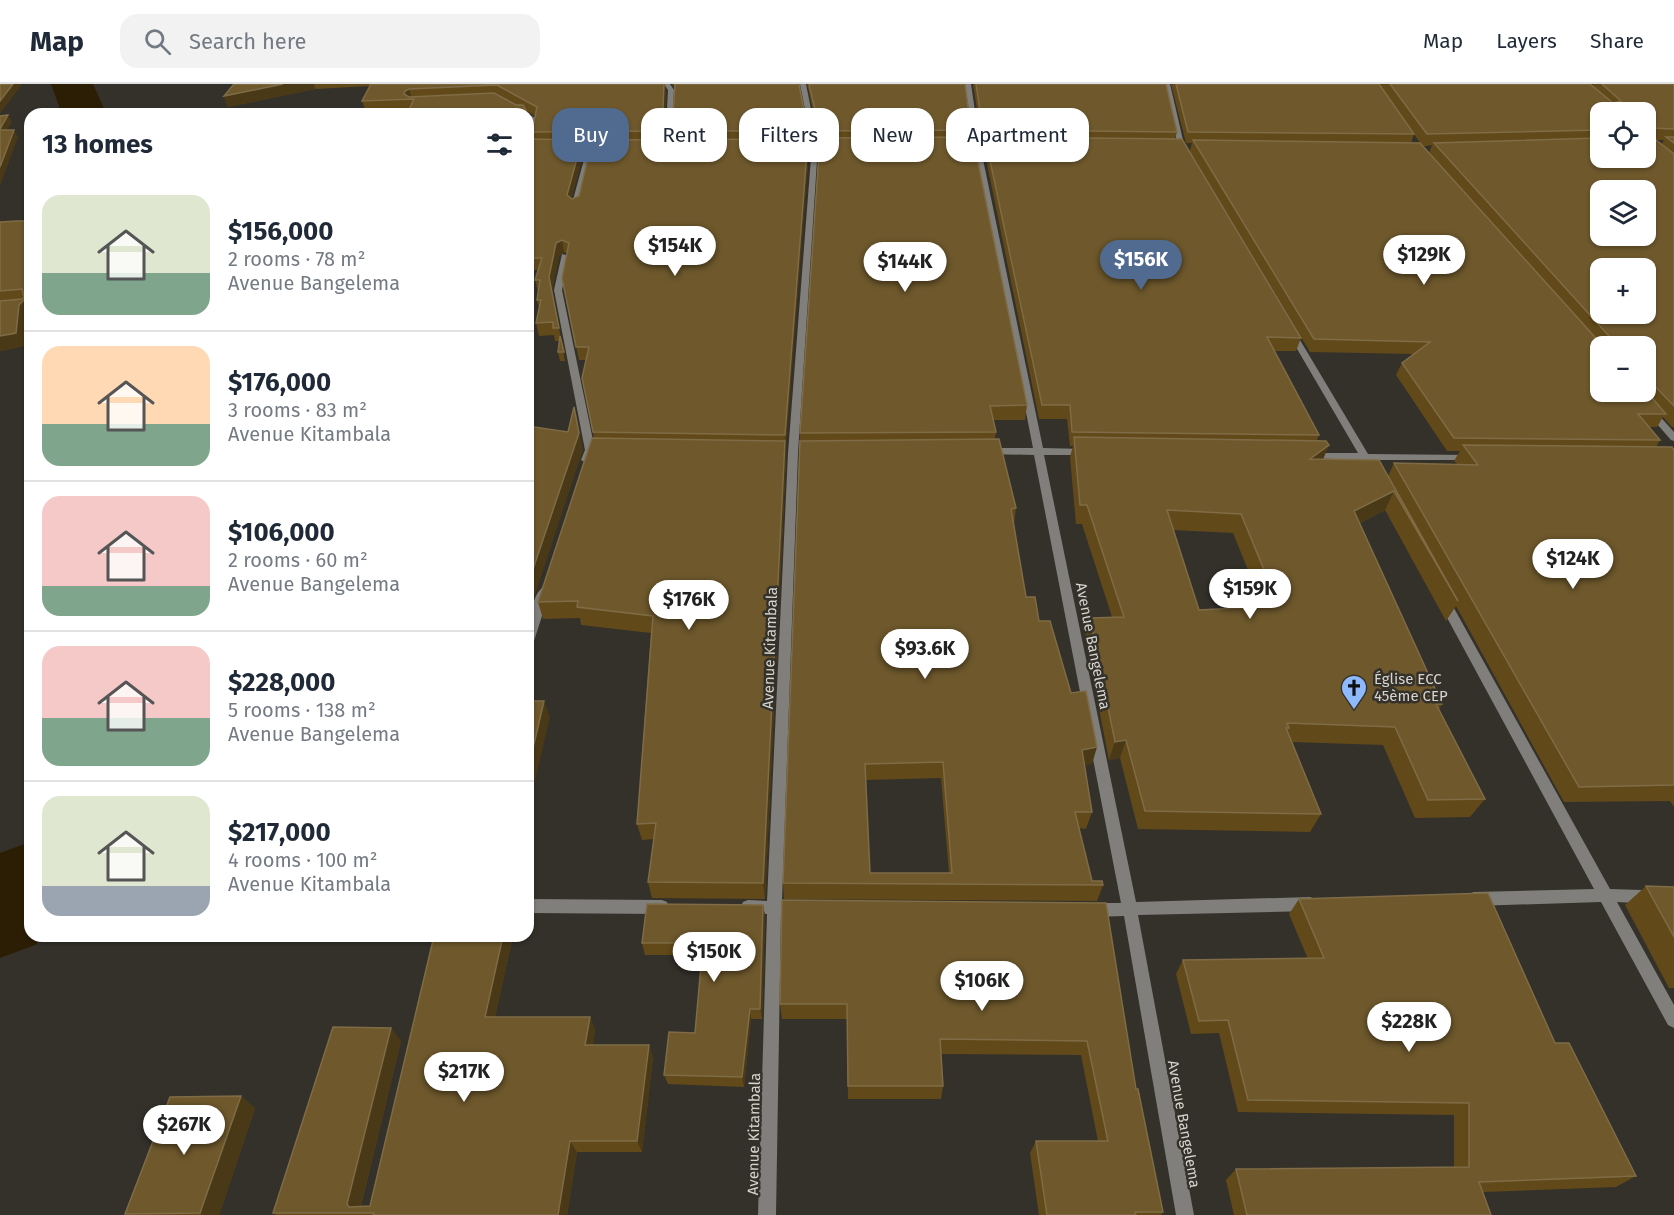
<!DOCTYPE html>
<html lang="en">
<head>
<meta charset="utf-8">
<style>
  body { margin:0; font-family:"Fira Sans",sans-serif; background:#f2f2f3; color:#1f2937; height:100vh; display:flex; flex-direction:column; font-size:22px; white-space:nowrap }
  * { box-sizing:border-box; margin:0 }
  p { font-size:20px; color:#747a83 }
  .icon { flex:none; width:33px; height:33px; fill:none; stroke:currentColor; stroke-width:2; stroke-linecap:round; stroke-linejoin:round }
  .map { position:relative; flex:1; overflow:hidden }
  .details { position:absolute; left:24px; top:24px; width:510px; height:834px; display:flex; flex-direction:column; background:#fff; border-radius:18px; box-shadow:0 2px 4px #0004 }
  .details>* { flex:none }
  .banner { position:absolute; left:552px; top:24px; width:570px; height:54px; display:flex; gap:12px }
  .buttons { position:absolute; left:1590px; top:18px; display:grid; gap:12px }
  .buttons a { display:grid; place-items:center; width:66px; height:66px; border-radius:12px; background:#fff; box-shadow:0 2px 4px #0004; font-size:30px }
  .price { position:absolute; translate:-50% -51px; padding:0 14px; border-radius:21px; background:#fff; color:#222; font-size:20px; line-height:39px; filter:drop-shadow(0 2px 3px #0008) }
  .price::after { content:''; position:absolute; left:50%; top:36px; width:18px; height:14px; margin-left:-9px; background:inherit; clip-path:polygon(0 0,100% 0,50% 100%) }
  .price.on { background:#516a90; color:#fff }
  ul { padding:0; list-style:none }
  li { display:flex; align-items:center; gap:18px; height:150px; padding:0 18px }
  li+li { border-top:2px solid #e0e1e3 }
  li span { display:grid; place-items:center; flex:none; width:168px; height:120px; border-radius:18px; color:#555 }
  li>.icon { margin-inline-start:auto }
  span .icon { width:72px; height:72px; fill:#fffc; stroke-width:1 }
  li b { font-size:26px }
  h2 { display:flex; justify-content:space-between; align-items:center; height:72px; padding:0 18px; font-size:26px }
  .chip { padding:0 21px; border-radius:18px; background:#fff; box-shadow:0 2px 4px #0004; font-size:21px; line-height:54px }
  .chip.on { background:#516a90; color:#fff }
  header { display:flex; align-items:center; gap:36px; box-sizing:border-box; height:84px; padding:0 30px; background:#fff; border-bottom:2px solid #e0e1e3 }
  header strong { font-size:28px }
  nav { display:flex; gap:33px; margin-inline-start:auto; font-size:21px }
  .search { width:420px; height:54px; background:#f2f2f3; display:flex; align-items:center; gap:15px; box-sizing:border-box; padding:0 21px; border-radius:18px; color:#747a83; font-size:22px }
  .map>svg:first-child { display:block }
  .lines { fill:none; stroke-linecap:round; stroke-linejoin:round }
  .river { fill:#2c1e05; fill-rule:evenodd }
  .service { fill:#817f7b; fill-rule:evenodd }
  .minor { fill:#817f7b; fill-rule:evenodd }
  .wall { fill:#624919; fill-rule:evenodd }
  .shaded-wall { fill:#4a3917 }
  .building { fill:#6e582c; stroke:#7f6c46; stroke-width:1.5; fill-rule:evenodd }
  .labels { text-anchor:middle; stroke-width:5; stroke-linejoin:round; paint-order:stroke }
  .street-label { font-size:15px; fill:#d7d4d0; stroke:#34312a }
  .poi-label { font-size:15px; fill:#d7d4d0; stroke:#34312a; text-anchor:start }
</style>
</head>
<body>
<header>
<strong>Map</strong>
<div class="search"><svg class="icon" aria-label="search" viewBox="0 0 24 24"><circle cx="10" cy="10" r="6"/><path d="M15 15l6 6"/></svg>Search here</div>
<nav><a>Map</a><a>Layers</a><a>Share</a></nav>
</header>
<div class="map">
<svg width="1674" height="1131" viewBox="0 0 1674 1131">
  <rect width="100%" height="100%" fill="#34312a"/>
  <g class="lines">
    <!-- river -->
    <g class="river">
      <polygon points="51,0 93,0 103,22 103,30 59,30 59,22"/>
      <polygon points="30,758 30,852 44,852 35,861 0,874 0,769"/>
    </g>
    <!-- service -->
    <g class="service">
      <polygon points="664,0 670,0 674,6 671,62 668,64 665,62 668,6"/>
      <polygon points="528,30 537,35 531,63 528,65 528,47 531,36 528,35"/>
      <polygon points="588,61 593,62 579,123 575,125 571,123"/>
    </g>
    <!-- minor -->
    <g class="minor">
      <polygon points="800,0 806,0 818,61 798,369 782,817 802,819 804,824 802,829 797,831 781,830 776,1131 758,1131 767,830 743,828 741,823 743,818 748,816 767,817 788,369 812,61"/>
      <polygon points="965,0 971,0 980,61 1043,364 1086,365 1091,368 1086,371 1044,371 1136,818 1310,813 1315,815 1317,820 1315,825 1310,827 1138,831 1194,1131 1176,1131 1124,832 1093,833 1088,831 1086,826 1088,821 1093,819 1121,819 1034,371 987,370 982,367 987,364 1033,364 974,61"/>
      <polygon points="1164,0 1170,0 1186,69 1182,69 1178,62"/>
      <polygon points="562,170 569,172 562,206 595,366 590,378 586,379 581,376 585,366 554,206"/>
      <polygon points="1290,243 1294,246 1368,370 1470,371 1474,372 1474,376 1372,376 1372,380 1364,380 1362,376 1304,374 1303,372 1308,369 1358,369 1286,246"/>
      <polygon points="1629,308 1638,308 1674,348 1674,357 1671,356"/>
      <path d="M544,503L550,507L534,557L528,561C528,548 530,509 544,503Z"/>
      <polygon points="1444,513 1450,517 1610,805 1674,807 1674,821 1617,818 1674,921 1674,944 1668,941 1601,818 1474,822 1469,820 1467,815 1469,810 1474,808 1594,805 1438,517"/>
      <polygon points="528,815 662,816 667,818 669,823 667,828 662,830 528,829"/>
    </g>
  </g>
  <!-- wall -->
  <g class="wall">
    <path d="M234,0H665L666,7L663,55H673L672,47L675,4L672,0H799L808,47L809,66L785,364L786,374L765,815L652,814L648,798L654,755L642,756L637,740L651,549L581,541L580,534L543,535L538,518L594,354L582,294L586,276H579L562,194L567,169L564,168L559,172L552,206L565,277H560L558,268L560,257H555L554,251L539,252L536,239L539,224L537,216L538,208L535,196L538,186H528V55H534L532,48L535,32L526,27L527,30H407L409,26L366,28L362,17L370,2L315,5L228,23L224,12ZM583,59H592L579,112L572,115H571L584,67Z"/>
    <path d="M807,0H965L971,46V53L1027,321L1025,336H993L996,348L995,355L1016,424L1014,440L1026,513L1039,537L1071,609L1092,680L1084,681L1092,728L1086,745L1079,744L1092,797L1103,801L1097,817L784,815L783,799L800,349L820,57ZM941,694L949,789H870L866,696Z"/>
    <path d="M973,0H1166L1177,48L1175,55L1301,254L1296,267H1274L1319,351L1317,356L1329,361L1323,375L1388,392L1394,379L1457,380L1454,377L1460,367H1447L1396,291L1402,279L1413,270L1310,268L1190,67L1192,59H1186L1171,0H1590L1592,2L1593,0H1674V343H1672L1663,333L1657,343H1649L1660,356L1656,363L1674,366V723L1670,717L1564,718L1456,522L1446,537L1385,426L1360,439L1442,620L1439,625L1485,715L1470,733L1415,734L1383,661L1292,658L1321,730L1310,748L1138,745L1120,674L1109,676L1085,553L1090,534L1112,533L1082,440H1076L1070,373L1073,362H1070L1067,335H1039L984,65L985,57H982ZM1600,28L1646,74H1600ZM1412,47L1420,59H1411L1414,50ZM1655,56H1664L1661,61ZM1432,61L1429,69L1423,62H1427ZM1600,262H1646V308ZM1173,446L1233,449L1263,523L1199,526Z"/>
    <polygon points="17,137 27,234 24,262 0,267 0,138"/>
    <polygon points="1646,802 1674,803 1674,904 1669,904 1625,821"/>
    <polygon points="1299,815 1555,959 1636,1092 1616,1103 1483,1108 1491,1131 1234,1131 1226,1096 1236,1085 1454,1083 1454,1031 1238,1028 1219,949 1191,950 1176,890 1183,876 1308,875 1289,830"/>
    <polygon points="1106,819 1136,1005 1163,1128 1161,1131 1039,1131 1030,1069 1036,1057 1098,1057 1081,971 941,970 943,1002 941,1015 848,1015 847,935 782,935 780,920"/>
    <polygon points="763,821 765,832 762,935 751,935 744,1003 668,1000 664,991 695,949 702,871 645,871 642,859"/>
    <polygon points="342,852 427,852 346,858"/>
    <polygon points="434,852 513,852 495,933 590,933 595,946 593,961 649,961 653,974 642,1068 577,1068 567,1131 276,1131 273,1129 401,957 361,1122 370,1122"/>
    <polygon points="255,1024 219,1131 126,1131 125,1130"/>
  </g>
  <!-- shaded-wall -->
  <g class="shaded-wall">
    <polygon points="13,0 22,0 0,30 0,17"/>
    <polygon points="283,0 314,0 315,5 228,23 224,12"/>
    <polygon points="664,0 666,7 663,58 662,47"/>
    <polygon points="409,5 412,15 404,10 405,7"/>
    <polygon points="8,31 12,38 3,53 0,47 0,45"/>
    <polygon points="14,46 18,53 0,102 0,83"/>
    <polygon points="808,55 809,66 786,364 785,351"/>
    <polygon points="582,56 584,67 569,122 567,111"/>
    <polygon points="562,156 564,168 559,172 552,206 562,257 549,193 556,159"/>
    <polygon points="30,210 30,231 27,234 24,262 0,267 0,252 19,221"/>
    <polygon points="574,323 583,366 528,532 528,500 579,349"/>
    <polygon points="785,357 786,374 765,815 763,799"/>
    <polygon points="1329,361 1321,380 1310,375"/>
    <polygon points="1394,407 1385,426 1345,446 1354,427"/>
    <polygon points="544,617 550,633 528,727 528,686"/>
    <polygon points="1126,656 1120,674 1109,676 1115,658"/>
    <polygon points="1097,663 1092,680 1077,683 1082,666"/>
    <polygon points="763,821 765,832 762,935 760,925"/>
    <polygon points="503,852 513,852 492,946 485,933"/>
    <polygon points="750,925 751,935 744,1003 742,993"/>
    <polygon points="590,933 595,946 591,974 585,961"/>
    <polygon points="391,944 401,957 359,1129 349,1123 347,1120"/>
    <polygon points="649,961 653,974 642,1068 637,1057"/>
    <polygon points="241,1012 255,1024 219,1131 203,1131 200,1129"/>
    <polygon points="570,1057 577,1068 567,1131 558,1131"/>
  </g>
  <!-- building -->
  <g class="building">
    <polygon points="0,0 13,0 0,17"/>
    <polygon points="234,0 283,0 224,12"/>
    <polygon points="371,0 664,0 662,47 532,48 537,23 497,1 409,5 405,7 404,10 409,13 494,9 516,21 523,21 526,26 525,30 407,30 414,15 362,17"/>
    <polygon points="675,0 799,0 808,47 672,47"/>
    <polygon points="809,0 965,0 971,46 820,47"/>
    <polygon points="976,0 1166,0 1177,48 983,46"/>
    <polygon points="1176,0 1379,0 1414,50 1188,48"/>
    <path d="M1390,0H1590L1613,19L1621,17L1602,0H1674V45L1650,44L1651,52L1674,70V322L1646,293V262H1608L1610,261L1609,252L1434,59L1600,54V74H1646V28H1600V46L1427,50ZM1600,106H1646V152H1600ZM1600,184H1646V230H1600Z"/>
    <polygon points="8,31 0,45 0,32"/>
    <polygon points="0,46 14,46 0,83"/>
    <polygon points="973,53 1027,321 990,322 996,348 800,349 820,54"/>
    <polygon points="985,53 1182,55 1301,254 1267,253 1319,351 1072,348 1070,321 1042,321"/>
    <polygon points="1666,53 1674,53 1674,59"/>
    <polygon points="528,55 582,56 567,111 572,115 579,112 592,56 808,55 785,351 593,348 582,294 589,263 576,263 562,194 569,159 562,156 556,159 549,193 559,244 553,244 553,238 536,239 541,216 537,216 540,196 535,196 542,174 528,174"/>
    <polygon points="1193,56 1420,59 1603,262 1605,262 1600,262 1600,308 1646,307 1666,330 1638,330 1660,356 1454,354 1402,279 1430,258 1314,255"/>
    <polygon points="17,137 30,137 30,210 19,221 16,249 0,252 0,217 22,215 24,213 22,205 0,207 0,138"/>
    <polygon points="560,252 564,268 558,268"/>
    <polygon points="574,323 579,349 528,500 528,342 568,348"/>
    <path d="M1074,353L1326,357L1329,361L1310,375L1379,376L1458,517L1394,407L1354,427L1442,620H1436L1485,715L1428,716L1395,643L1287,639L1289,644H1286L1321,730L1145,727L1126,656L1115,658L1090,534L1124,533L1087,421H1080ZM1167,426L1241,430L1279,522L1199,526Z"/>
    <polygon points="592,354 785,357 763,799 648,798 656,739 637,740 653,532 577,523 578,517 538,518"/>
    <path d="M999,355L1016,424L1011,425L1026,513H1035L1039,537H1050L1071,609L1086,607L1097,663L1082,666L1092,728H1075L1092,797H1102L1103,801L783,799L800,357ZM943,678L952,789H870L865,680Z"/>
    <polygon points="1463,361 1672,363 1674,366 1674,701 1579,703 1394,379 1478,381"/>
    <polygon points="528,617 544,617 528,686"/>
    <polygon points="1646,802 1674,803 1674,853"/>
    <polygon points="1488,809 1555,959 1569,959 1636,1092 1479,1098 1491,1131 1247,1131 1236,1085 1469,1083 1469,1019 1248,1016 1228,936 1199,937 1183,876 1324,874 1299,815"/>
    <polygon points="782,816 1106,819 1136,1005 1138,1005 1163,1128 1135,1128 1136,1131 1047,1131 1036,1057 1108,1057 1087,957 940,955 943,1002 848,1002 847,920 780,920"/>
    <polygon points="647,820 763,821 760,925 750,925 742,993 664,991 669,948 695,949 703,859 642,859"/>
    <polygon points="434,852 503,852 485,933 590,933 585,961 649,961 637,1057 570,1057 558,1131 373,1131 374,1129 273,1129 333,943 391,944 347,1120 349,1123 370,1122"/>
    <polygon points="241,1012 200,1129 125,1130 170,1013"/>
  </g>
  <!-- icons -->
  <defs>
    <symbol id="church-pin" viewBox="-11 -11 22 30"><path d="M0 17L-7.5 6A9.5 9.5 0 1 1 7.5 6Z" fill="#8eb9fd" stroke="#34312a"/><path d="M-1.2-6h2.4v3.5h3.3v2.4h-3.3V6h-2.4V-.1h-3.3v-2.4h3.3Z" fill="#111"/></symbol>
  </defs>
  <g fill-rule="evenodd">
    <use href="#church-pin" x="1339" y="589" width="30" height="40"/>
  </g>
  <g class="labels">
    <!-- street labels -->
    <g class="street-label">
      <text transform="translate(1093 562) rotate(79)" y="5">Avenue Bangelema</text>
      <text transform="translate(770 564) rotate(-88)" y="5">Avenue Kitambala</text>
      <text transform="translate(1184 1040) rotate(80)" y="5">Avenue Bangelema</text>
      <text transform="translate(754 1050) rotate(-89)" y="5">Avenue Kitambala</text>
    </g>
    <!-- poi labels -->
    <g class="poi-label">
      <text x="1374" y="600">Église ECC<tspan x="1374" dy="17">45ème CEP</tspan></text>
    </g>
  </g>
</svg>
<div class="buttons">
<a><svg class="icon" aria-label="locate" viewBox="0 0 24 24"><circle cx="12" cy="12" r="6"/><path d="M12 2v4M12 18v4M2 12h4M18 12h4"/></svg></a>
<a><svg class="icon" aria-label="layers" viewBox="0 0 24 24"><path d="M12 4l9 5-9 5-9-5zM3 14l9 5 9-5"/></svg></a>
<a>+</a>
<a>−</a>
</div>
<b class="price" style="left:675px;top:193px">$154K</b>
<b class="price" style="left:1424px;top:202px">$129K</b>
<b class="price on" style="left:1141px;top:207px">$156K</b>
<b class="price" style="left:905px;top:209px">$144K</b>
<b class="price" style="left:1573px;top:506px">$124K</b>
<b class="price" style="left:1250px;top:536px">$159K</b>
<b class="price" style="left:689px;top:547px">$176K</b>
<b class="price" style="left:925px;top:596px">$93.6K</b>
<b class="price" style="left:714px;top:899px">$150K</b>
<b class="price" style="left:982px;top:928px">$106K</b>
<b class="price" style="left:1409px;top:969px">$228K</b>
<b class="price" style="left:464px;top:1019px">$217K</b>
<b class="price" style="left:184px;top:1072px">$267K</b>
<div class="banner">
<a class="chip on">Buy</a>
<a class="chip">Rent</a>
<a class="chip">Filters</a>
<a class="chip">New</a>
<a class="chip">Apartment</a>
</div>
<section class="details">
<h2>13 homes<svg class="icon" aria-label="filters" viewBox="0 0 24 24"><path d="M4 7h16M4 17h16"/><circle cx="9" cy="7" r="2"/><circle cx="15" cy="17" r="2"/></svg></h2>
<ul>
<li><span style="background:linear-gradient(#dfe7d0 65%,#7fa58c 0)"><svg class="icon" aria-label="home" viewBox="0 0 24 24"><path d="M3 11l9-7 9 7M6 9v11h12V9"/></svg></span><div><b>$156,000</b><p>2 rooms · 78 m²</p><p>Avenue Bangelema</p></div></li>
<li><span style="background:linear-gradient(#ffd9b3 65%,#7fa58c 0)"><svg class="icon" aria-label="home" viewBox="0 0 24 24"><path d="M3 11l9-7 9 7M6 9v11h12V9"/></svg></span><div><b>$176,000</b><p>3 rooms · 83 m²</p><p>Avenue Kitambala</p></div></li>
<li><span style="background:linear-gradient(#f6c9c9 75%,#7fa58c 0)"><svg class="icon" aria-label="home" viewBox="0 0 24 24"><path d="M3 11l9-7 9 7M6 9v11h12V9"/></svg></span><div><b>$106,000</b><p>2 rooms · 60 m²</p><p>Avenue Bangelema</p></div></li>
<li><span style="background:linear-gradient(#f6c9c9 60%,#7fa58c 0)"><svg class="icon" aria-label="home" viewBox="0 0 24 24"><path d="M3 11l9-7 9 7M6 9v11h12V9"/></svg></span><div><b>$228,000</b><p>5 rooms · 138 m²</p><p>Avenue Bangelema</p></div></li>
<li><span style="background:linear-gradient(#dfe7d0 75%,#9aa5b1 0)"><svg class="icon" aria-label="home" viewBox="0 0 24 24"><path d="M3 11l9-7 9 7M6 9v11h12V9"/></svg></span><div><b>$217,000</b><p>4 rooms · 100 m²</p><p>Avenue Kitambala</p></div></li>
</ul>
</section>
</div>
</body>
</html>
